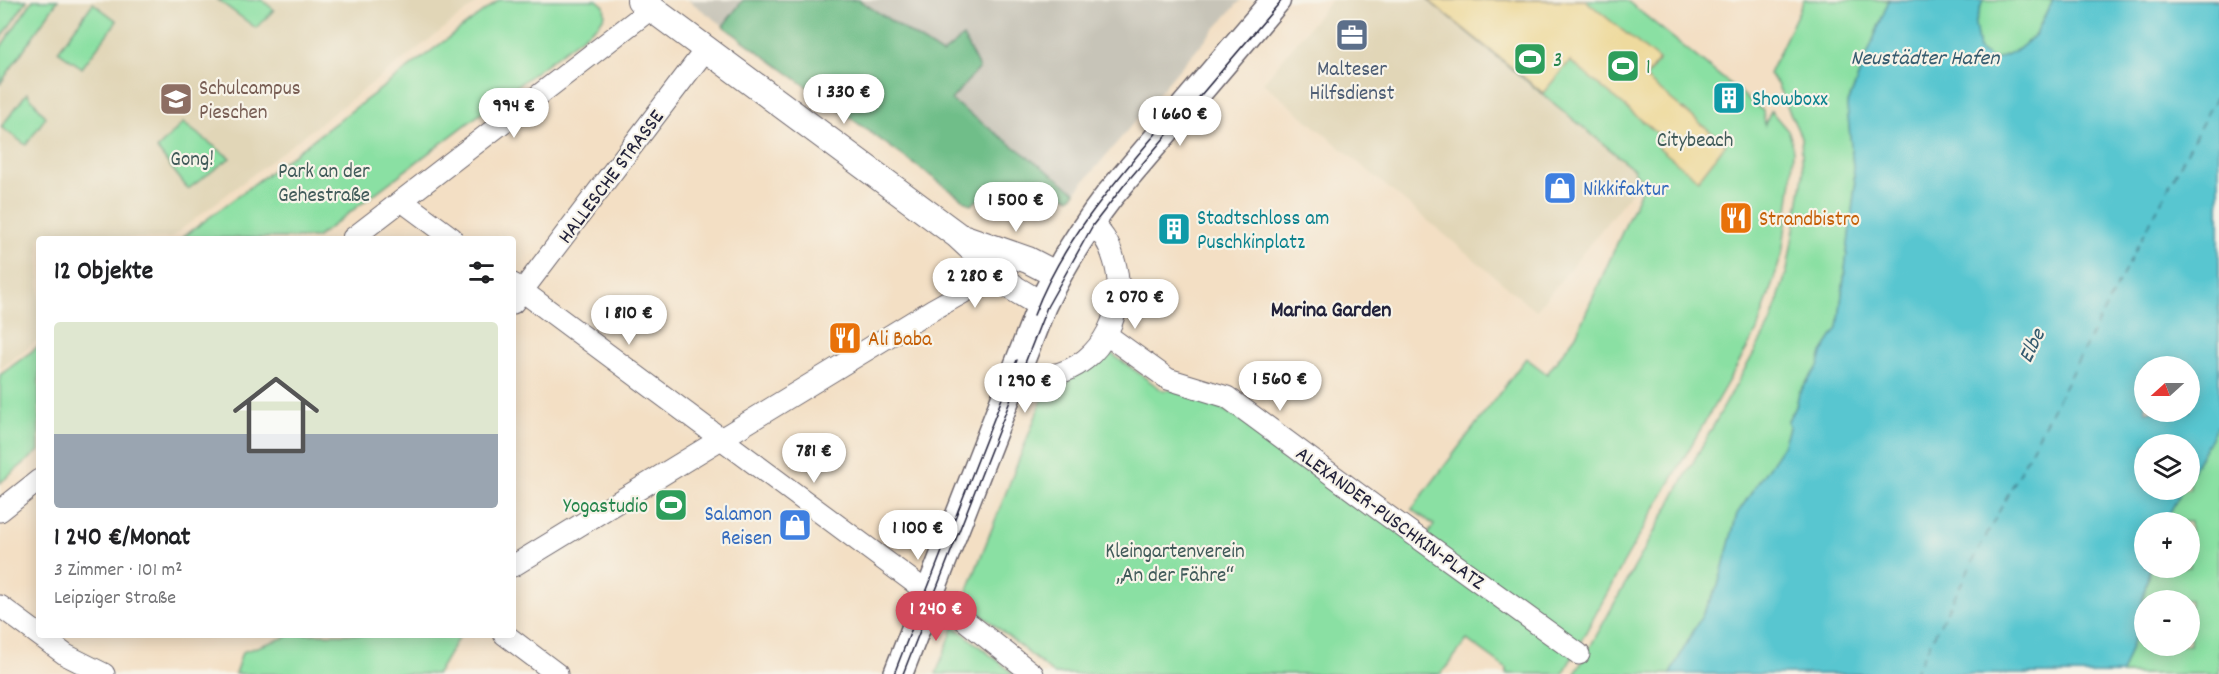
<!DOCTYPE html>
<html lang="de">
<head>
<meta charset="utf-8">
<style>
  body { margin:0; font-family:Dekko,sans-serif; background:#f2f2f2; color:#202124; height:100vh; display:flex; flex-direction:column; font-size:22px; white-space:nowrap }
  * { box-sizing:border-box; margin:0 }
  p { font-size:20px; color:#757577 }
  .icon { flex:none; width:33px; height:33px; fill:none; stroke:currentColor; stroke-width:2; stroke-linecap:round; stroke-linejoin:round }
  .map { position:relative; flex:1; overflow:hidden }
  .drawer { position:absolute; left:36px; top:236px; width:480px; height:402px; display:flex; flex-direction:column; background:#fff; border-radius:6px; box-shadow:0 3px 15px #0003 }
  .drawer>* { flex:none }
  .needle { width:39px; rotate:249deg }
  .tools { position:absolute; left:2134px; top:356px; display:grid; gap:12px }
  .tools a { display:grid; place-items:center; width:66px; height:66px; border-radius:50%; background:#fff; box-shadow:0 3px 15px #0003; font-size:30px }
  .price { position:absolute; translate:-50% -51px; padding:0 14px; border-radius:21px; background:#fff; color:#222; font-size:20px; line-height:39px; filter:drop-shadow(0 2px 3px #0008) }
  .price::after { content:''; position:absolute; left:50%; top:36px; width:18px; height:14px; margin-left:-9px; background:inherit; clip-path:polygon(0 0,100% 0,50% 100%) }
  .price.current { background:#d1495b; color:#fff }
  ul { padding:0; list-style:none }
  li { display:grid; align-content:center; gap:12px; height:318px; padding:0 18px }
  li+li { border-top:2px solid #e0e0e0 }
  li span { display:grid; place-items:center; height:186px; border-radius:6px; color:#555 }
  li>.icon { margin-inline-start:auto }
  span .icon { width:108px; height:108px; fill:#fffc; stroke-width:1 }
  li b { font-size:26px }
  h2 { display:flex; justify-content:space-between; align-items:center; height:72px; padding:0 18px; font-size:26px }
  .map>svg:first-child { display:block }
  .built { fill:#e1d6b7 }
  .industrial { fill:#c7c4b8 }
  .green { fill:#8ae0a3; stroke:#56816f; stroke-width:1.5; fill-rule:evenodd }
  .forest { fill:#6fbe89; stroke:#487062; stroke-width:1.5 }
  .sand { fill:#eeda9e; stroke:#887e6c; stroke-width:1.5 }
  .water { fill:#59c6d0; stroke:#3e7486; stroke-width:1.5; fill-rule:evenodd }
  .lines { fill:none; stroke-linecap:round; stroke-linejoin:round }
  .ferry { stroke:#355b6f; stroke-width:1.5; stroke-dasharray:8 6; stroke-linecap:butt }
  .minor-casing { stroke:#6b646b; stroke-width:23 }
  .tertiary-casing { stroke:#6b646b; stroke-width:28 }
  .secondary-casing { stroke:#6b646b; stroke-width:31 }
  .minor { stroke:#fff; stroke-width:21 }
  .tertiary { stroke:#fff; stroke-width:26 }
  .secondary { stroke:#fff; stroke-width:28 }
  .tram { stroke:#22223b; stroke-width:1.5 }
  .labels { text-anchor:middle; stroke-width:4.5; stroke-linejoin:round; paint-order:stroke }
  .leisure-label { font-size:21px; fill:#27864d; stroke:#f7f3e8; text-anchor:start }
  .service-label { font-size:21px; fill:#4e5e75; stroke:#f7f3e8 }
  .education-label { font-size:21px; fill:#785e54; stroke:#f7f3e8; text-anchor:start }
  .culture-label { font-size:21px; fill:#0d838f; stroke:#f7f3e8; text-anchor:start }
  .park-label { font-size:21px; fill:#415b5a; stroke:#f7f3e8 }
  .street-label { font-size:21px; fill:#22223b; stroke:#f7f3e8 }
  .shop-label { font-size:21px; fill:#366cbe; stroke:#f7f3e8; text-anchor:start }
  .food-label { font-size:21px; fill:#c56008; stroke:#f7f3e8; text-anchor:start }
  .water-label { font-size:22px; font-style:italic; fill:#355b6f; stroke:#f7f3e8 }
  .neighbourhood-label { font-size:22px; font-weight:bold; fill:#22223b; stroke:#f7f3e8 }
</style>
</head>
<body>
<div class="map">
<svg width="2219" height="674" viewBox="0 0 2219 674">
  <rect width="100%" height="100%" fill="#f7f3e8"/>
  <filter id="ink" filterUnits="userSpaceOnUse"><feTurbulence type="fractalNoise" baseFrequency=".0167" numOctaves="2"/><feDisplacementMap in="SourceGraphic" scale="12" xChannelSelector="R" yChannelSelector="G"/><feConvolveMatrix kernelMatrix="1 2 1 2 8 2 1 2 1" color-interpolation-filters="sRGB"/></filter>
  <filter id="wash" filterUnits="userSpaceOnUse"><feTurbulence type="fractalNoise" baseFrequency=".008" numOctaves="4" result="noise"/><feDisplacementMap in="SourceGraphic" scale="24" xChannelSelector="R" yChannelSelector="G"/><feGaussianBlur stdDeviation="1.35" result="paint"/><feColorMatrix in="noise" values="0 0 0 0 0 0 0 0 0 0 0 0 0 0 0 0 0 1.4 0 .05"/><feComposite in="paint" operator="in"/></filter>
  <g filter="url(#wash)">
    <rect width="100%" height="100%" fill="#f3dfc4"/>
    <!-- built -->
    <g class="built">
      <polygon points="0,0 481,0 170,238 39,238 39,339 0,369"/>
      <polygon points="1331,0 1428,0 1635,170 1634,172 1642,179 1536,311 1263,83"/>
    </g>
    <!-- industrial -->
    <polygon class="industrial" points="688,0 1241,0 1186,61 1070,198 1030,184 1008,183 988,192 971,205"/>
    <!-- green -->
    <g class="green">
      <polygon points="2,0 27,0 0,40 0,3"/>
      <polygon points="33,0 58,0 0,84 0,48"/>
      <polygon points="218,0 262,0 274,10 256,28"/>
      <polygon points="499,0 597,0 604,6 605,15 599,24 316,238 182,238"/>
      <polygon points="1428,0 1626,0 1763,111 1765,125 1771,111 1789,132 1793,146 1792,180 1782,254 1757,331 1623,564 1563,674 1506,674 1507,669 1467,640 1441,674 1054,674 964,600 1048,385 1105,349 1162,390 1189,390 1235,416 1427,535 1434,525 1412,509 1526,358 1547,374 1576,335 1645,181 1634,172 1635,170"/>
      <polygon points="1804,0 1889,0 1847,105 1855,186 1838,328 1823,351 1818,367 1799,392 1796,407 1788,420 1789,428 1783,446 1737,514 1718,586 1670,674 1575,674 1770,324 1787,271 1803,176 1801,137 1777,84 1769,74"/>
      <polygon points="1983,0 2053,0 2035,35 2019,49 1996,59 1991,58 1979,50 1975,24"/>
      <polygon points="93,3 117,21 82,68 58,51"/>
      <polygon points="27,93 46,117 26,145 1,127"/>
      <polygon points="183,123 230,158 188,189 157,149"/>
      <polygon points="39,346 39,451 0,483 0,375"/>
      <path d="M2219,423V674H2121L2134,638L2150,567H2190V522H2165L2182,489H2190V475ZM2145,600H2190V645H2145Z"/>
      <polygon points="954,626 1014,674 936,674"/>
      <polygon points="289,635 289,634 460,635 437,674 235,674 242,652 289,636"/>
    </g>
    <!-- forest -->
    <path class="forest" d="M743,0H859L942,54L963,37L979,68L951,100L1076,192L1070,198C1024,183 1013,173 971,205L723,26Z"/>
    <!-- sand -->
    <polygon class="sand" points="1428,0 1585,0 1659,60 1645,78 1726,144 1698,180 1657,146 1663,138 1570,61 1543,93"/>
    <!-- water -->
    <path class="water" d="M1889,0H1983L1975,24L1979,50L1991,58L1996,59L2019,49L2035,35L2053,0H2219V423L2190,475V444H2145V489H2182L2165,522H2145V567H2150L2134,638L2121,674H1670L1718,586L1737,514L1783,446L1789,428L1788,420L1796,407L1799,393L1818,367L1823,351L1838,328L1855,186L1847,106ZM2145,366H2190V411H2145Z"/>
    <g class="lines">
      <!-- ferry -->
      <polyline class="ferry" points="1914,674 2219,91"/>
    </g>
  </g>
  <g filter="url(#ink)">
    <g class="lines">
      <defs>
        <g id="minor">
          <polyline points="402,201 452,238"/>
          <polyline points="353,238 652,8"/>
          <polyline points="513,284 958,615 1033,674"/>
          <polyline points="513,303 706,49"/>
          <polyline points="1107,335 1168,379 1227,397 1381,511 1579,654"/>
          <path d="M1015,373C1027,378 1039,377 1052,375C1103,365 1129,307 1114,260C1110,245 1102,231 1089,222"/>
          <polyline points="0,511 39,480"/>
          <polyline points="513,566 932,310 998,273"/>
          <polyline points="0,606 66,655 104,674"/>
          <polyline points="504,634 557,674"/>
        </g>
        <g id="tertiary">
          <polyline points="640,0 957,235 1015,289 1042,305"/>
          <polyline points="965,238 1028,260 1057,275"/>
        </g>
        <path id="secondary" d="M898,674L1042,305C1061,265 1083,230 1110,195L1276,0"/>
      </defs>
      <!-- minor casing -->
      <use href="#minor" class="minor-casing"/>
      <!-- tertiary casing -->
      <use href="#tertiary" class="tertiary-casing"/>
      <!-- secondary casing -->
      <use href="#secondary" class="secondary-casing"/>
      <!-- minor -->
      <use href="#minor" class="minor"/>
      <!-- tertiary -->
      <use href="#tertiary" class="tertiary"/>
      <!-- secondary -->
      <use href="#secondary" class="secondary"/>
      <!-- tram -->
      <g class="tram">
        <path d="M1034,315C1061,244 1110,187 1159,130"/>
        <polyline points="894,674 1017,360"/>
        <polyline points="903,674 1047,307 1093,225 1125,184 1282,0"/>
      </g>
    </g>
  </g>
  <!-- icons -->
  <defs>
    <symbol id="office-square" viewBox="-11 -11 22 22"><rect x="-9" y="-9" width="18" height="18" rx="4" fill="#5c6f8a" stroke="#f7f3e8"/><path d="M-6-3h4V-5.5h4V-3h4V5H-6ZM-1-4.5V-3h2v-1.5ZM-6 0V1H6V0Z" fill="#fff"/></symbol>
    <symbol id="stadium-square" viewBox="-11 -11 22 22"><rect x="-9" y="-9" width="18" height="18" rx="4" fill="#2e9e5b" stroke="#f7f3e8"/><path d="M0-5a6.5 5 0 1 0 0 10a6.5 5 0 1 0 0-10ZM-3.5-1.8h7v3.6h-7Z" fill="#fff"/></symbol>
    <symbol id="building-square" viewBox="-11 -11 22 22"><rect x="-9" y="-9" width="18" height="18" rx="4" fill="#0f9aa8" stroke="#f7f3e8"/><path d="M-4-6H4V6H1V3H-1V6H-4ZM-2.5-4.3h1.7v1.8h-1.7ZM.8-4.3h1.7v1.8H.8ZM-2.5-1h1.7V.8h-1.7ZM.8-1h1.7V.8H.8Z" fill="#fff"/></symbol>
    <symbol id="school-square" viewBox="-11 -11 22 22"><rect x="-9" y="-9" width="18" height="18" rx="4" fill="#8d6e63" stroke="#f7f3e8"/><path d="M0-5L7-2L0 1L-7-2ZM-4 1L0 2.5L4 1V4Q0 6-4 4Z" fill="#fff"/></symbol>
    <symbol id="shop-square" viewBox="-11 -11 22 22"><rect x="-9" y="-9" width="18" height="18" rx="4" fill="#3f7fe0" stroke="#f7f3e8"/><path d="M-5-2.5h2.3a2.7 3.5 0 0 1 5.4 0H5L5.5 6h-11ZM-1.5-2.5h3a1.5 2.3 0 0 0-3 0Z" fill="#fff"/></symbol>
    <symbol id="restaurant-square" viewBox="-11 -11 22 22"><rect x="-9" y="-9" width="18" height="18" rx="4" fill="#e8710a" stroke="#f7f3e8"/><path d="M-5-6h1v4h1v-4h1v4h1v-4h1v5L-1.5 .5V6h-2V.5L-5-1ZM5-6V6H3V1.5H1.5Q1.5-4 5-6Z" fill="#fff"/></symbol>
  </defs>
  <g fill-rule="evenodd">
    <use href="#office-square" x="1333" y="16" width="38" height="38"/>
    <use href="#stadium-square" x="1511" y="40" width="38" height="38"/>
    <use href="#stadium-square" x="1604" y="47" width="38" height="38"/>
    <use href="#building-square" x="1710" y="79" width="38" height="38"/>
    <use href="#school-square" x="157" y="80" width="38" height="38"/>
    <use href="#shop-square" x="1541" y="169" width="38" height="38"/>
    <use href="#restaurant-square" x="1717" y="199" width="38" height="38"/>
    <use href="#building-square" x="1155" y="210" width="38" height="38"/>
    <use href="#restaurant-square" x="826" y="319" width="38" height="38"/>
    <use href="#stadium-square" x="652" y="486" width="38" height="38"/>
    <use href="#shop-square" x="776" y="506" width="38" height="38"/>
  </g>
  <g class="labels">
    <!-- leisure labels -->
    <g class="leisure-label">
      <text x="1553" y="66">3</text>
      <text x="1646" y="73">1</text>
      <text x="648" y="512" text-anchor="end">Yogastudio</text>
    </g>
    <!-- service labels -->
    <g class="service-label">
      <text x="1352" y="75">Malteser<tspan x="1352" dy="24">Hilfsdienst</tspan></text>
    </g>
    <!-- education labels -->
    <g class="education-label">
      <text x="199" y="94">Schulcampus<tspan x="199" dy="24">Pieschen</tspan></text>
    </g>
    <!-- culture labels -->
    <g class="culture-label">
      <text x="1752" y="105">Showboxx</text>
      <text x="1197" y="224">Stadtschloss am<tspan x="1197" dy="24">Puschkinplatz</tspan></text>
    </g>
    <!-- park labels -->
    <g class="park-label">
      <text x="1695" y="146">Citybeach</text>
      <text x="192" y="165">Gong!</text>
      <text x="324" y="177">Park an der<tspan x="324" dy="24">Gehestraße</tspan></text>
      <text x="1175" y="557">Kleingartenverein<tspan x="1175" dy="24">„An der Fähre“</tspan></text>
    </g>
    <!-- street labels -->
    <g class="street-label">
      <text transform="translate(610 176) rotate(-53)" y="7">HALLESCHE STRASSE</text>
      <text transform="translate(1391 517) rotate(36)" y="7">ALEXANDER-PUSCHKIN-PLATZ</text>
    </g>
    <!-- shop labels -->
    <g class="shop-label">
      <text x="1583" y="195">Nikkifaktur</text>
      <text x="772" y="520" text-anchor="end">Salamon<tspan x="772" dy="24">Reisen</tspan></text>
    </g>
    <!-- food labels -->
    <g class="food-label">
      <text x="1759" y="225">Strandbistro</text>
      <text x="868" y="345">Ali Baba</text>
    </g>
    <!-- water labels -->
    <g class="water-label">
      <text x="1925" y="64">Neustädter Hafen</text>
      <text transform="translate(2030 345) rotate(-64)" y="8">Elbe</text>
    </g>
    <!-- neighbourhood labels -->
    <g class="neighbourhood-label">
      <text x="1331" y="316">Marina Garden</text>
    </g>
  </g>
</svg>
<div class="tools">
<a><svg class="needle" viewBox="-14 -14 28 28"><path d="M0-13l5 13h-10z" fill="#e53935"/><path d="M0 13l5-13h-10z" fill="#757577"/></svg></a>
<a><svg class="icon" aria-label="layers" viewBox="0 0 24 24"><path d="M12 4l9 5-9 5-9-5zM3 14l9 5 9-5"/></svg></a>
<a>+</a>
<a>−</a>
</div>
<b class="price" style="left:844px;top:125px">1 330 €</b>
<b class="price" style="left:514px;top:139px">994 €</b>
<b class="price" style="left:1180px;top:147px">1 660 €</b>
<b class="price" style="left:1016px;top:233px">1 500 €</b>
<b class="price" style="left:975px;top:309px">2 280 €</b>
<b class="price" style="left:1135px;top:330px">2 070 €</b>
<b class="price" style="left:629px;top:346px">1 810 €</b>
<b class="price" style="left:1280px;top:412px">1 560 €</b>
<b class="price" style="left:1025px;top:414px">1 290 €</b>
<b class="price" style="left:814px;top:484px">781 €</b>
<b class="price" style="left:918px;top:561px">1 100 €</b>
<b class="price current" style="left:936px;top:642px">1 240 €</b>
<section class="drawer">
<h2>12 Objekte<svg class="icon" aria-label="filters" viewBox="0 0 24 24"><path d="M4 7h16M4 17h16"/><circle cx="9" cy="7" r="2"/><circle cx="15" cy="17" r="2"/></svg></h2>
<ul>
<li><span style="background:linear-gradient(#dfe7d0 60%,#9aa5b1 0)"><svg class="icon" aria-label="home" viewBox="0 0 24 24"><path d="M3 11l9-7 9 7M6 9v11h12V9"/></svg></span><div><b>1 240 €/Monat</b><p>3 Zimmer · 101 m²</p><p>Leipziger Straße</p></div></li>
</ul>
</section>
</div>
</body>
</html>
